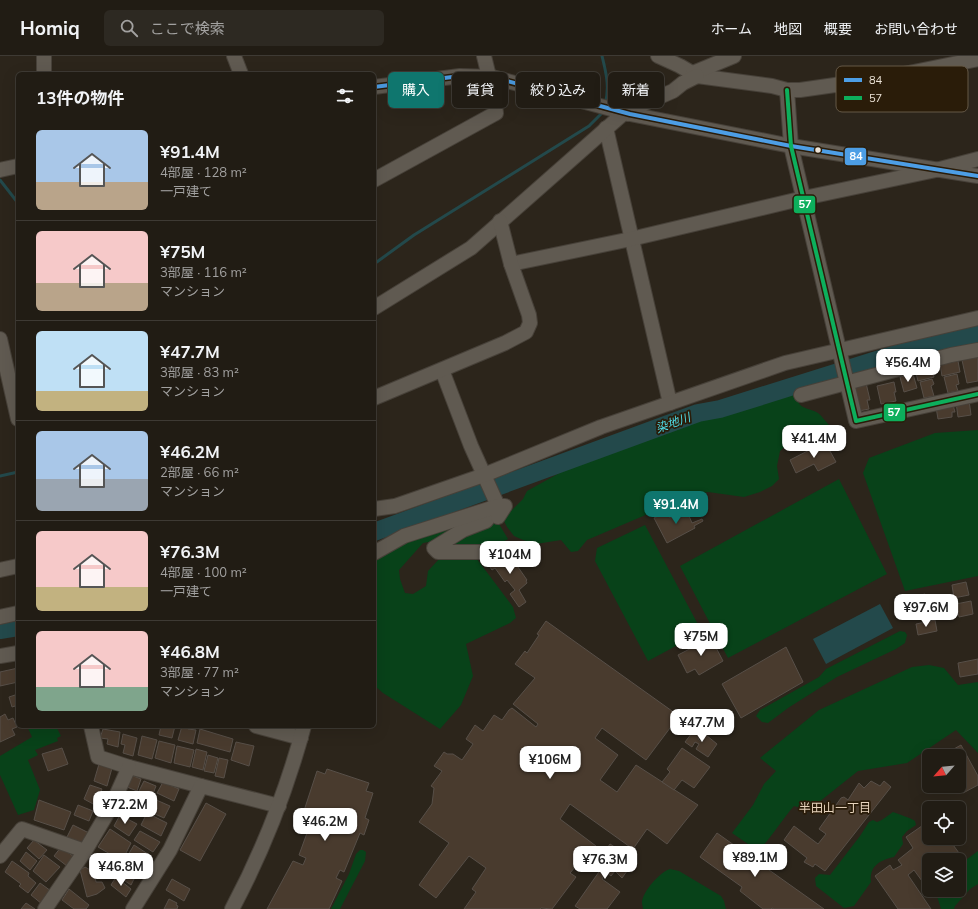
<!DOCTYPE html>
<html lang="ja">
<head>
<meta charset="utf-8">
<style>
  body { margin:0; font-family:Mulish,"Noto Sans JP",sans-serif; background:#2d2922; color:#f1f3f6; height:100vh; display:flex; flex-direction:column; font-size:15px; white-space:nowrap }
  * { box-sizing:border-box; margin:0 }
  p { font-size:13px; color:#a2a1a0 }
  .icon { flex:none; width:22px; height:22px; fill:none; stroke:currentColor; stroke-width:2; stroke-linecap:round; stroke-linejoin:round }
  .map { position:relative; flex:1; overflow:hidden }
  .side { position:absolute; left:16px; top:16px; width:360px; height:656px; display:flex; flex-direction:column; background:#211c14; border-radius:6px; box-shadow:0 4px 16px #0002,0 0 0 1px #3e3a34 }
  .side>* { flex:none }
  .banner { position:absolute; left:388px; top:16px; width:380px; height:36px; display:flex; gap:8px }
  .needle { width:26px; rotate:243deg }
  .buttons { position:absolute; left:922px; top:693px; display:grid; gap:8px }
  .buttons a { display:grid; place-items:center; width:44px; height:44px; border-radius:6px; background:#211c14; box-shadow:0 4px 16px #0002,0 0 0 1px #3e3a34; font-size:20px }
  .price { position:absolute; translate:-50% -34px; padding:0 9px; border-radius:8px; background:#fff; color:#222; font-size:13px; line-height:26px; filter:drop-shadow(0 1px 2px #0008) }
  .price::after { content:''; position:absolute; left:50%; top:24px; width:12px; height:9px; margin-left:-6px; background:inherit; clip-path:polygon(0 0,100% 0,50% 100%) }
  .price.current { background:#0f766e; color:#fff }
  ul { padding:0; list-style:none }
  li { display:flex; align-items:center; gap:12px; height:100px; padding:0 20px }
  li+li { border-top:1px solid #3e3a34 }
  li span { display:grid; place-items:center; flex:none; width:112px; height:80px; border-radius:6px; color:#555 }
  li>.icon { margin-inline-start:auto }
  span .icon { width:48px; height:48px; fill:#fffc; stroke-width:1 }
  li b { font-size:17px }
  h2 { display:flex; justify-content:space-between; align-items:center; height:48px; padding:0 20px; font-size:17px }
  .tag { padding:0 14px; border-radius:6px; background:#211c14; box-shadow:0 4px 16px #0002,0 0 0 1px #3e3a34; font-size:14px; line-height:36px }
  .tag.current { background:#0f766e; color:#fff }
  header { display:flex; align-items:center; gap:24px; box-sizing:border-box; height:56px; padding:0 20px; background:#211c14; border-bottom:1px solid #3e3a34 }
  header strong { font-size:19px }
  nav { display:flex; gap:22px; margin-inline-start:auto; font-size:14px }
  .search { width:280px; height:36px; background:#2d2922; display:flex; align-items:center; gap:10px; box-sizing:border-box; padding:0 14px; border-radius:6px; color:#a2a1a0; font-size:15px }
  .map>svg:first-child { display:block }
  .green { fill:#084219 }
  .water { fill:#23494b }
  .lines { fill:none; stroke-linecap:round; stroke-linejoin:round }
  .stream { stroke:#23494b; stroke-width:3 }
  .river { stroke:#23494b; stroke-width:18 }
  .building { fill:#493b2e; stroke:#574f48 }
  .minor-casing { stroke:#474139; stroke-width:16 }
  .minor { stroke:#605a51; stroke-width:14 }
  .bus-1-casing { stroke:#2a1c09; stroke-width:7 }
  .bus-2-casing { stroke:#2a1c09; stroke-width:7 }
  .bus-1 { stroke:#4d9ee5; stroke-width:4 }
  .bus-2 { stroke:#0daf5c; stroke-width:4 }
  .bus-dot { fill:#ede4d8; stroke:#2a1c09; stroke-width:1.5 }
  .labels { text-anchor:middle; stroke-width:3.5; stroke-linejoin:round; paint-order:stroke }
  .water-label { font-size:12px; font-style:italic; fill:#50dde9; stroke:#2a1c09 }
  .neighbourhood-label { font-size:12px; fill:#e8d5be; stroke:#2a1c09 }
  .key { fill:#2a1c09; stroke:#645847; stroke-width:1 }
  .key-label { font-size:11px; fill:#ede4d8 }
  .line-badge { stroke:#2a1c09; stroke-width:1.5 }
  .badge-label { font-size:11px; text-anchor:middle; font-weight:bold; fill:#fff }
</style>
</head>
<body>
<header>
<strong>Homiq</strong>
<div class="search"><svg class="icon" aria-label="search" viewBox="0 0 24 24"><circle cx="10" cy="10" r="6"/><path d="M15 15l6 6"/></svg>ここで検索</div>
<nav><a>ホーム</a><a>地図</a><a>概要</a><a>お問い合わせ</a></nav>
</header>
<div class="map">
<svg width="978" height="853" viewBox="0 0 978 853">
  <rect width="100%" height="100%" fill="#2c251b"/>
  <!-- green -->
  <g class="green">
    <path d="M792,334L797,340C798,354 808,351 818,357C822,360 825,365 829,369L828,378L805,384L791,385L780,395L777,410L779,423L772,430L760,436L744,441L708,436L690,440L587,484L578,495L571,496L561,484L536,488L523,484L514,480L507,471L503,463L523,443L527,435L574,409L630,386L700,361L725,356L773,339Z"/>
    <polygon points="978,374 978,520 905,535 863,417 869,402 935,377"/>
    <polygon points="839,423 887,518 728,602 680,510"/>
    <polygon points="491,454 434,485 423,487 399,514 400,523 405,537 413,538 426,530 428,515 440,502 477,503 513,551 516,562 510,567 466,588 473,620 461,649 440,673 383,637 374,629 374,502 405,483"/>
    <path d="M496,463L508,483C497,490 483,494 469,494C462,494 452,489 445,487Z"/>
    <polygon points="645,469 702,576 648,605 595,505 597,492"/>
    <polygon points="900,575 905,576 907,579 905,587 896,593 837,621 788,652 768,667 762,666 756,660 760,654 819,621 826,613"/>
    <path d="M929,609L944,612L958,629L978,626V697L956,674L907,707L858,715L809,754L794,750C781,765 772,781 758,795L732,777L753,749L764,728L776,715L760,702L819,654L912,611Z"/>
    <polygon points="27,670 56,670 61,680 57,682 58,685 35,694 38,699 28,704 40,734 34,754 18,759 0,719 0,700 32,681"/>
    <path d="M893,756C900,759 909,761 915,765L916,769L907,775L902,781L903,788L894,801C880,804 869,810 871,826L854,850L844,852L816,830L815,822L819,818L830,819L860,780L869,766L873,764L877,766C883,764 887,760 893,756Z"/>
    <polygon points="360,794 363,794 366,796 365,805 340,853 331,853 349,818 356,798"/>
    <polygon points="978,795 978,828 970,833 955,850 954,853 941,853 937,840 937,834 959,834 959,809"/>
    <path d="M670,813L679,815L721,840L724,845L726,853H643C643,851 642,849 642,847C642,836 660,816 670,813Z"/>
  </g>
  <!-- water -->
  <polygon class="water" points="880,548 893,572 826,608 813,583"/>
  <g class="lines">
    <!-- stream -->
    <g class="stream">
      <path d="M602,0C606,16 610,32 605,48"/>
      <polyline points="0,124 18,147"/>
      <polyline points="374,208 414,179 589,70 601,58 602,55"/>
      <polyline points="0,420 18,416"/>
    </g>
    <!-- river -->
    <g class="river">
      <polyline points="374,476 698,357 720,353 905,295 978,278"/>
      <polyline points="0,574 18,571"/>
    </g>
  </g>
  <!-- building -->
  <g class="building">
    <polygon points="978,300 978,325 967,327 962,304"/>
    <polygon points="958,305 960,316 942,320 940,308"/>
    <polygon points="931,310 934,321 918,325 916,317 920,316 920,313"/>
    <polygon points="913,318 917,332 904,336 900,321"/>
    <polygon points="957,318 959,328 956,329 958,335 948,337 944,321"/>
    <polygon points="932,323 934,328 931,330 934,340 924,342 920,326"/>
    <polygon points="894,326 896,336 894,336 896,345 881,348 877,330"/>
    <polygon points="866,327 870,344 867,344 869,353 859,355 853,330"/>
    <polygon points="969,344 971,359 958,361 956,346"/>
    <polygon points="953,349 955,356 952,356 952,361 938,363 936,351"/>
    <polygon points="825,386 836,406 818,415 814,408 796,417 790,404"/>
    <polygon points="697,452 698,455 689,460 692,467 702,463 703,465 694,470 695,472 667,487 654,462 667,456 670,462 685,454 687,457"/>
    <polygon points="508,493 512,500 511,501 527,524 526,525 527,527 519,534 526,546 519,551 510,538 515,534 507,524 505,526 495,512 492,514 486,505 489,503 494,510 497,509 494,504"/>
    <polygon points="966,526 969,539 954,542 952,529"/>
    <polygon points="925,538 930,559 914,563 909,542"/>
    <polygon points="971,545 973,558 959,561 956,548"/>
    <polygon points="935,564 937,575 918,579 916,568"/>
    <polygon points="546,565 679,660 646,704 602,672 595,682 618,699 600,724 617,736 636,709 698,749 667,788 647,773 633,793 570,748 560,763 596,790 584,806 581,804 570,817 576,821 552,853 541,852 540,853 464,853 476,836 472,833 486,812 469,800 436,842 419,829 449,787 419,766 432,748 434,732 431,730 442,715 434,710 444,696 447,698 453,698 462,704 473,688 466,683 475,669 483,675 494,659 502,664 509,654 512,652 536,671 538,668 513,648 535,622 515,608 525,595 527,597 539,579 537,578"/>
    <polygon points="711,582 723,605 699,619 695,613 687,617 678,599"/>
    <polygon points="786,591 803,626 741,662 722,628"/>
    <polygon points="978,603 978,618 960,621 958,607"/>
    <polygon points="18,612 18,626 0,630 0,616"/>
    <polygon points="18,638 18,651 16,652 15,650 12,651 9,641"/>
    <polygon points="5,658 8,664 13,662 17,671 12,673 15,679 0,686 0,661"/>
    <polygon points="161,670 175,670 172,682 159,679"/>
    <polygon points="182,670 188,670 188,673 196,674 193,688 178,684"/>
    <polygon points="103,673 120,676 118,691 107,688 108,683 100,682"/>
    <polygon points="200,673 233,683 230,696 197,687"/>
    <polygon points="695,673 701,678 698,683 702,686 706,679 717,688 708,701 696,693 699,688 695,686 692,691 685,686"/>
    <polygon points="123,678 137,682 133,700 123,697 125,689 121,688"/>
    <polygon points="142,680 157,684 152,703 138,699"/>
    <polygon points="159,685 175,689 171,707 155,702"/>
    <polygon points="236,686 254,690 249,710 231,704"/>
    <polygon points="961,689 978,720 978,729 963,737 959,729 959,700 943,700 943,699"/>
    <polygon points="177,690 194,694 190,711 174,707"/>
    <polygon points="62,692 68,708 48,715 42,698"/>
    <polygon points="682,692 710,711 694,732 682,724 674,734 662,726 670,716 667,713"/>
    <polygon points="196,693 207,696 203,714 192,711"/>
    <polygon points="208,699 218,702 214,717 204,715"/>
    <polygon points="219,702 228,704 224,722 215,720"/>
    <polygon points="99,708 112,712 107,730 94,725"/>
    <polygon points="327,713 369,727 366,735 373,737 365,762 369,764 364,779 360,777 344,816 340,814 336,822 342,825 329,853 267,853 293,805 303,809 306,802 299,799 307,777 298,773 317,715 325,718"/>
    <polygon points="131,719 141,723 137,735 127,731"/>
    <polygon points="144,725 156,730 151,743 138,737"/>
    <polygon points="871,725 880,730 884,725 891,731 825,815 815,808 813,811 804,806 807,802 784,784 794,770 818,788 826,778 819,773 841,742 844,741 848,744 859,727 864,732"/>
    <polygon points="163,726 179,733 174,745 157,737"/>
    <polygon points="90,729 102,733 95,749 84,743"/>
    <polygon points="126,739 140,745 134,759 119,752"/>
    <polygon points="154,743 170,750 164,762 148,755"/>
    <polygon points="39,744 71,756 64,774 34,764"/>
    <polygon points="206,747 226,758 200,805 180,794"/>
    <polygon points="78,749 93,755 89,765 74,759"/>
    <polygon points="147,757 167,767 161,780 141,769"/>
    <polygon points="120,759 137,768 129,780 114,770"/>
    <polygon points="929,765 929,782 948,782 959,797 950,804 929,804 929,819 922,825 914,814 908,819 931,853 898,853 875,820 890,809 893,814 902,809 898,804 913,792 906,781"/>
    <polygon points="73,769 89,777 84,789 67,781"/>
    <polygon points="110,773 131,787 122,805 98,791"/>
    <polygon points="140,775 160,786 153,796 134,784"/>
    <polygon points="717,777 824,853 774,853 772,852 771,853 763,853 740,835 742,831 700,801"/>
    <polygon points="34,784 47,794 39,803 27,792"/>
    <polygon points="610,788 635,804 622,822 615,815 611,820 606,816 602,823 620,836 607,853 580,853 575,850 601,813 587,802 589,799 597,806"/>
    <polygon points="134,789 151,800 145,809 128,799"/>
    <polygon points="61,791 74,801 67,810 54,800"/>
    <polygon points="26,796 37,805 30,814 20,805"/>
    <polygon points="44,799 60,811 46,826 33,815"/>
    <polygon points="128,802 143,811 136,818 124,809"/>
    <polygon points="12,805 29,817 28,820 36,827 28,837 19,830 21,828 5,816"/>
    <polygon points="119,810 135,821 131,829 115,818"/>
    <polygon points="85,811 94,816 96,826 102,826 105,832 97,838 87,841 80,814"/>
    <polygon points="116,821 131,833 126,841 111,829"/>
    <polygon points="172,823 190,833 184,845 166,834"/>
    <polygon points="40,827 51,835 42,848 31,839"/>
    <polygon points="69,833 89,849 86,853 74,853 62,844"/>
    <polygon points="169,843 177,847 176,849 178,850 177,853 164,853"/>
    <polygon points="26,847 35,853 21,853"/>
  </g>
  <g class="lines">
    <defs>
      <g id="minor">
        <polyline points="234,0 241,18"/>
        <polyline points="658,0 680,10 697,20 772,30 787,34 800,34 884,22 978,3"/>
        <polyline points="693,17 734,0"/>
        <polyline points="44,18 44,0"/>
        <polyline points="374,31 460,20 492,21 630,58 791,90 978,120"/>
        <polyline points="787,34 791,90 856,365 978,338"/>
        <polyline points="628,58 634,52 673,35 683,27 697,20"/>
        <polyline points="606,72 670,347"/>
        <polyline points="0,114 18,110"/>
        <polyline points="374,124 496,57 494,41 484,0"/>
        <polyline points="511,208 631,183 804,142 936,114 978,103"/>
        <polyline points="374,252 471,192 624,57"/>
        <polyline points="0,283 18,363"/>
        <polyline points="442,314 471,390 498,450"/>
        <polyline points="801,339 951,299 978,294"/>
        <polyline points="374,342 505,287 526,276 530,267 529,259 511,208 500,165"/>
        <polyline points="374,453 395,450 484,419 601,371 785,307 978,262"/>
        <polyline points="487,496 438,496 434,492 463,474 486,465 498,450"/>
        <polyline points="374,497 404,480 498,450 505,450 498,461"/>
        <polyline points="0,514 18,510"/>
        <polyline points="0,561 18,557"/>
        <polyline points="0,600 18,597"/>
        <polyline points="91,670 98,701 129,711 201,730"/>
        <polyline points="256,670 301,682"/>
        <polyline points="0,800 22,773 85,795"/>
        <polyline points="45,853 85,795 111,751 129,711"/>
        <polyline points="133,853 170,794 201,730 279,750"/>
        <path d="M232,853C263,795 287,733 304,670"/>
      </g>
    </defs>
    <!-- minor casing -->
    <use href="#minor" class="minor-casing"/>
    <!-- minor -->
    <use href="#minor" class="minor"/>
    <defs>
      <polyline id="bus-1" points="374,31 460,20 492,21 630,58 791,90 978,120"/>
      <polyline id="bus-2" points="787,34 791,90 856,365 978,338"/>
    </defs>
    <!-- bus-1 casing -->
    <use href="#bus-1" class="bus-1-casing"/>
    <!-- bus-2 casing -->
    <use href="#bus-2" class="bus-2-casing"/>
    <!-- bus-1 -->
    <use href="#bus-1" class="bus-1"/>
    <!-- bus-2 -->
    <use href="#bus-2" class="bus-2"/>
  </g>
  <!-- markers -->
  <circle class="bus-dot" cx="818" cy="94" r="3.5"/>
  <g class="labels">
    <!-- water labels -->
    <g class="water-label">
      <text transform="translate(673 367) rotate(-20)" y="4">染地川</text>
    </g>
    <!-- neighbourhood labels -->
    <g class="neighbourhood-label">
      <text x="835" y="756">半田山一丁目</text>
    </g>
  </g>
  <!-- legend -->
  <rect x="836" y="10" width="132" height="46" rx="6" class="key"/>
  <rect x="844" y="22" width="18" height="4" fill="#4d9ee5"/>
  <rect x="844" y="40" width="18" height="4" fill="#0daf5c"/>
  <g class="key-label">
    <text x="869" y="28">84</text>
    <text x="869" y="46">57</text>
  </g>
  <g class="line-badge">
    <rect x="844" y="91" width="23" height="19" rx="4" fill="#4d9ee5"/>
    <rect x="793" y="139" width="23" height="19" rx="4" fill="#0daf5c"/>
    <rect x="883" y="347" width="23" height="19" rx="4" fill="#0daf5c"/>
  </g>
  <g class="badge-label">
    <text x="856" y="104">84</text>
    <text x="805" y="152">57</text>
    <text x="894" y="360">57</text>
  </g>
</svg>
<div class="buttons">
<a><svg class="needle" viewBox="-14 -14 28 28"><path d="M0-13l5 13h-10z" fill="#e53935"/><path d="M0 13l5-13h-10z" fill="#a2a1a0"/></svg></a>
<a><svg class="icon" aria-label="locate" viewBox="0 0 24 24"><circle cx="12" cy="12" r="6"/><path d="M12 2v4M12 18v4M2 12h4M18 12h4"/></svg></a>
<a><svg class="icon" aria-label="layers" viewBox="0 0 24 24"><path d="M12 4l9 5-9 5-9-5zM3 14l9 5 9-5"/></svg></a>
</div>
<b class="price" style="left:908px;top:327px">¥56.4M</b>
<b class="price" style="left:814px;top:403px">¥41.4M</b>
<b class="price current" style="left:676px;top:469px">¥91.4M</b>
<b class="price" style="left:510px;top:519px">¥104M</b>
<b class="price" style="left:926px;top:572px">¥97.6M</b>
<b class="price" style="left:701px;top:601px">¥75M</b>
<b class="price" style="left:702px;top:687px">¥47.7M</b>
<b class="price" style="left:550px;top:724px">¥106M</b>
<b class="price" style="left:125px;top:769px">¥72.2M</b>
<b class="price" style="left:325px;top:786px">¥46.2M</b>
<b class="price" style="left:755px;top:822px">¥89.1M</b>
<b class="price" style="left:605px;top:824px">¥76.3M</b>
<b class="price" style="left:121px;top:831px">¥46.8M</b>
<div class="banner">
<a class="tag current">購入</a>
<a class="tag">賃貸</a>
<a class="tag">絞り込み</a>
<a class="tag">新着</a>
</div>
<section class="side">
<h2>13件の物件<svg class="icon" aria-label="filters" viewBox="0 0 24 24"><path d="M4 7h16M4 17h16"/><circle cx="9" cy="7" r="2"/><circle cx="15" cy="17" r="2"/></svg></h2>
<ul>
<li><span style="background:linear-gradient(#a9c7e8 65%,#b9a48a 0)"><svg class="icon" aria-label="home" viewBox="0 0 24 24"><path d="M3 11l9-7 9 7M6 9v11h12V9"/></svg></span><div><b>¥91.4M</b><p>4部屋 · 128 m²</p><p>一戸建て</p></div></li>
<li><span style="background:linear-gradient(#f6c9c9 65%,#b9a48a 0)"><svg class="icon" aria-label="home" viewBox="0 0 24 24"><path d="M3 11l9-7 9 7M6 9v11h12V9"/></svg></span><div><b>¥75M</b><p>3部屋 · 116 m²</p><p>マンション</p></div></li>
<li><span style="background:linear-gradient(#bfe0f5 75%,#c2b280 0)"><svg class="icon" aria-label="home" viewBox="0 0 24 24"><path d="M3 11l9-7 9 7M6 9v11h12V9"/></svg></span><div><b>¥47.7M</b><p>3部屋 · 83 m²</p><p>マンション</p></div></li>
<li><span style="background:linear-gradient(#a9c7e8 60%,#9aa5b1 0)"><svg class="icon" aria-label="home" viewBox="0 0 24 24"><path d="M3 11l9-7 9 7M6 9v11h12V9"/></svg></span><div><b>¥46.2M</b><p>2部屋 · 66 m²</p><p>マンション</p></div></li>
<li><span style="background:linear-gradient(#f6c9c9 70%,#c2b280 0)"><svg class="icon" aria-label="home" viewBox="0 0 24 24"><path d="M3 11l9-7 9 7M6 9v11h12V9"/></svg></span><div><b>¥76.3M</b><p>4部屋 · 100 m²</p><p>一戸建て</p></div></li>
<li><span style="background:linear-gradient(#f6c9c9 70%,#7fa58c 0)"><svg class="icon" aria-label="home" viewBox="0 0 24 24"><path d="M3 11l9-7 9 7M6 9v11h12V9"/></svg></span><div><b>¥46.8M</b><p>3部屋 · 77 m²</p><p>マンション</p></div></li>
</ul>
</section>
</div>
</body>
</html>
